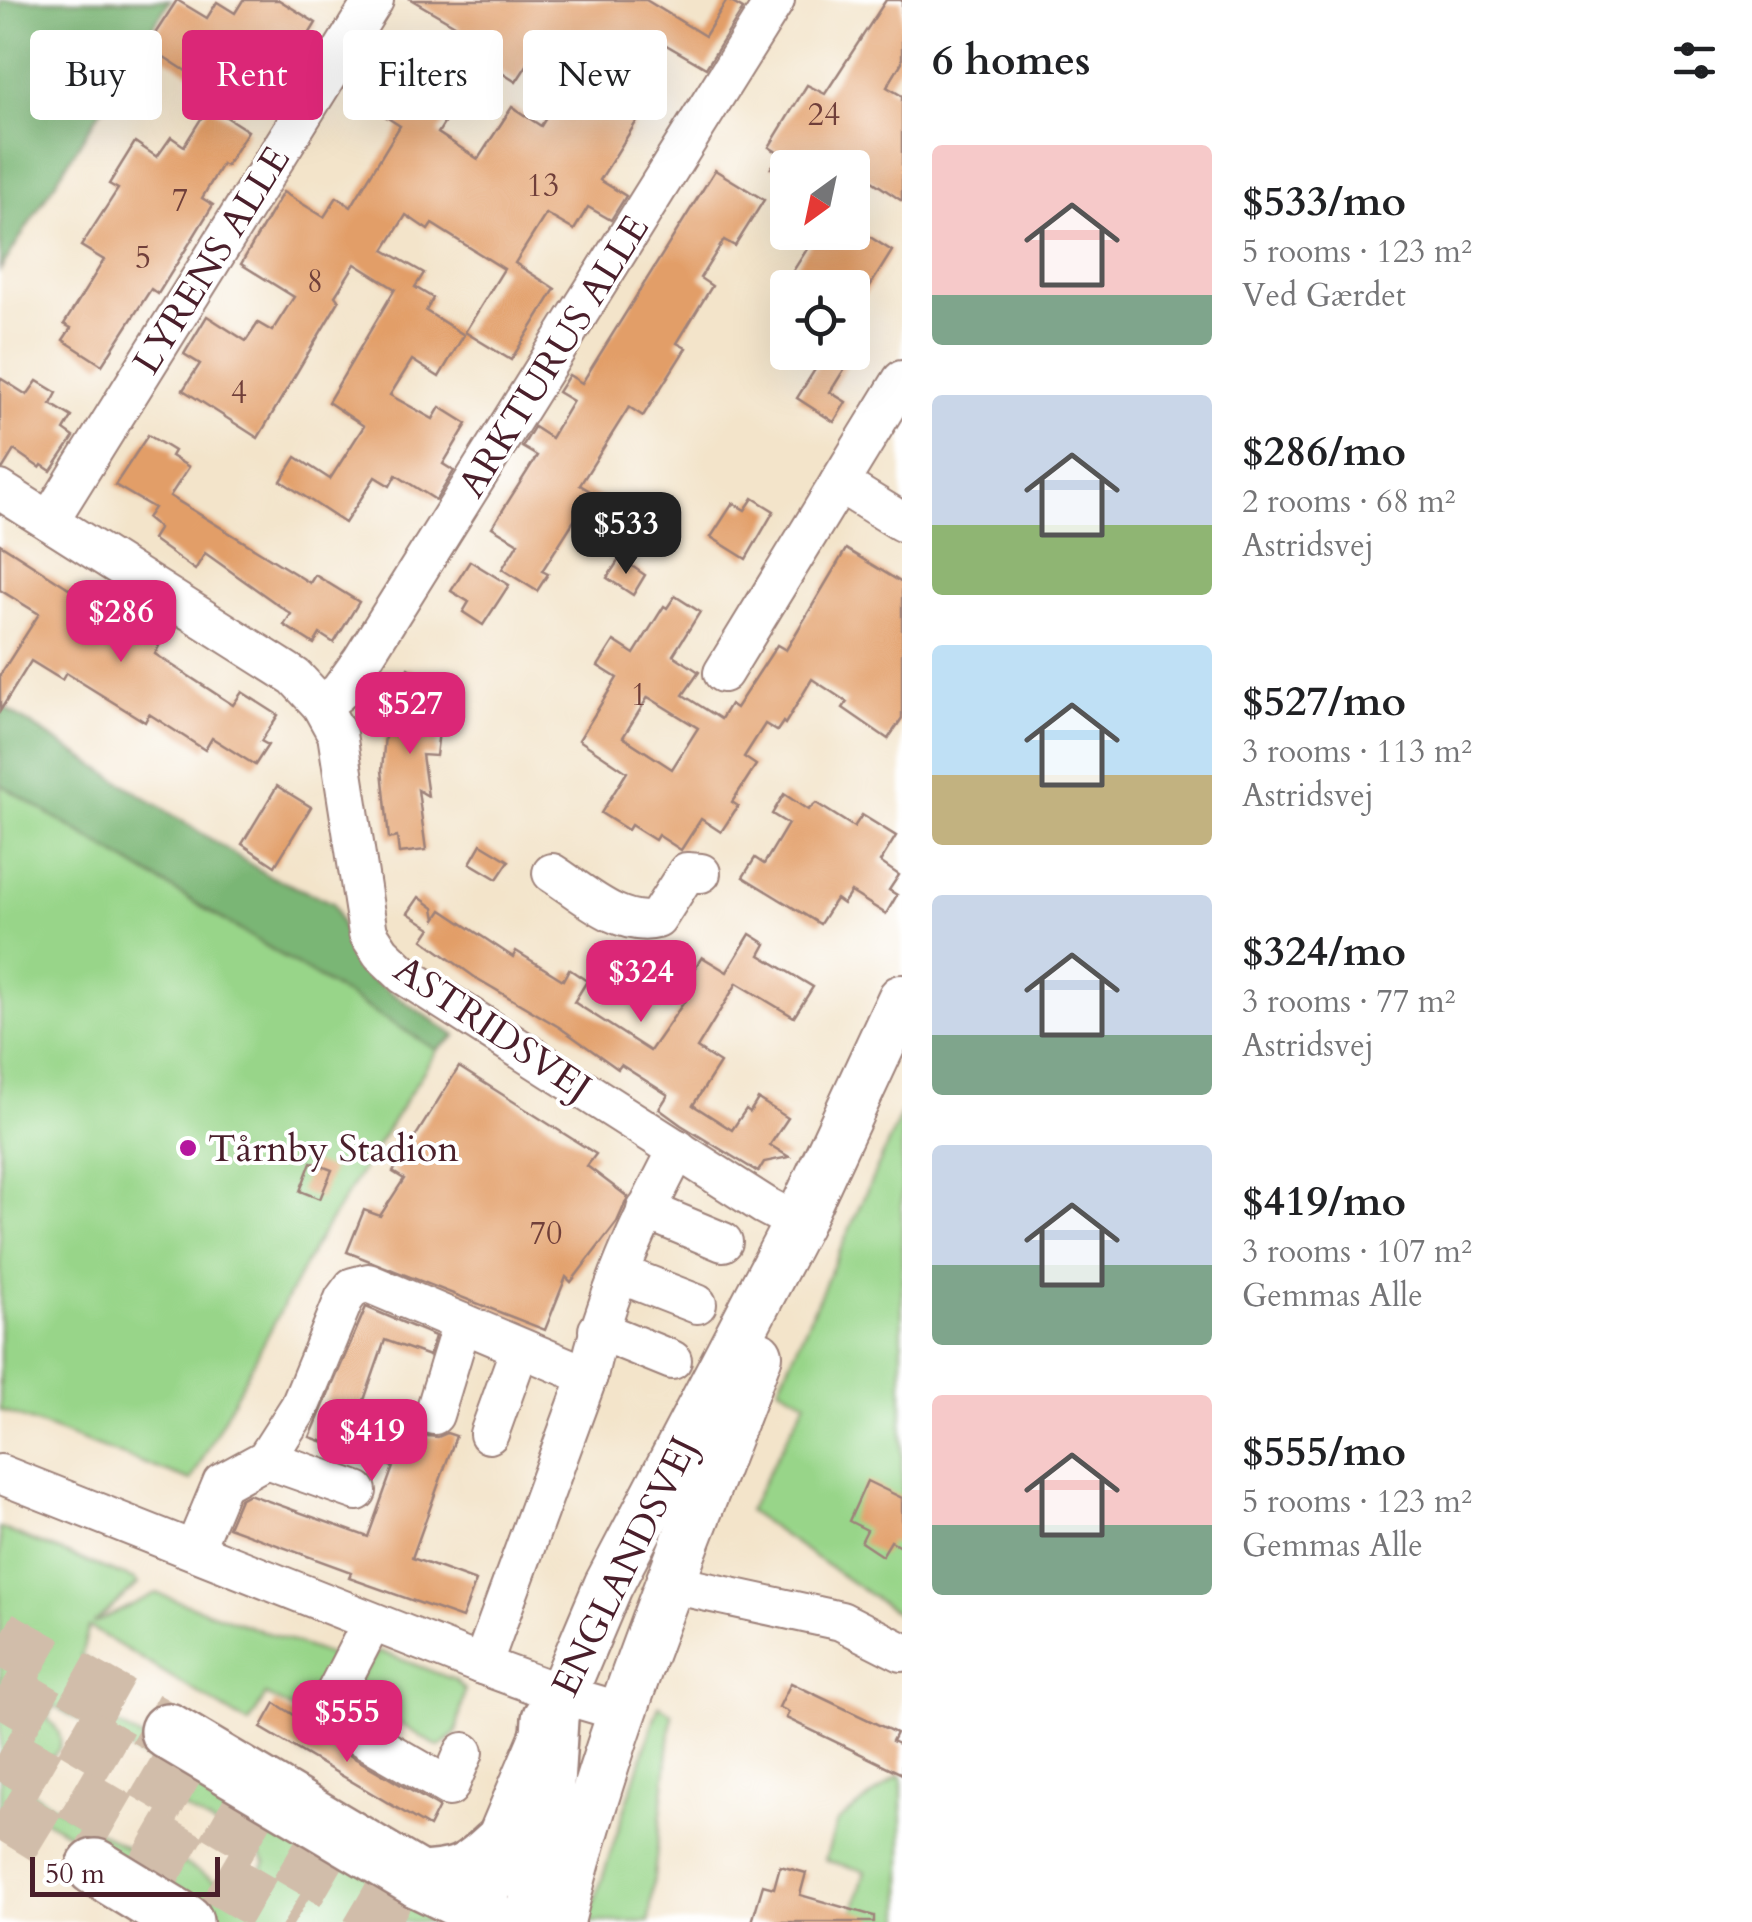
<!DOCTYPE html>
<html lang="en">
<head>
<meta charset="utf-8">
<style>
  body { margin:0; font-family:Cardo,serif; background:#f2f2f2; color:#202124; height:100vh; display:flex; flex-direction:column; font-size:38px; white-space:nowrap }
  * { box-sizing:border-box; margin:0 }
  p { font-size:32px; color:#757577 }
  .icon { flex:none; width:55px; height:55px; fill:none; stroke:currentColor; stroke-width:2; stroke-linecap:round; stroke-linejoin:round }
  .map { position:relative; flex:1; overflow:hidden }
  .sheet { display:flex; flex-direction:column; background:#fff; width:850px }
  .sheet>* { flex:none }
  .top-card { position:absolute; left:30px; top:30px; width:720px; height:90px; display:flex; gap:20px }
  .needle { width:65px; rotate:213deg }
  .fabs { position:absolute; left:770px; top:150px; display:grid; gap:20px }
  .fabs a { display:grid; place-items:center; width:100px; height:100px; border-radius:10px; background:#fff; box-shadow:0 10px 40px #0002; font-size:50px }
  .scale { position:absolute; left:30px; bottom:25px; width:190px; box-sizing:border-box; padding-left:10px; border:5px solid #4a1f2b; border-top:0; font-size:28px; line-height:35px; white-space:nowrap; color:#4a1f2b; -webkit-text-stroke:8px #fff; paint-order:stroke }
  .price { position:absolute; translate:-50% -85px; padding:0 22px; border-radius:20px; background:#db2777; color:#fff; font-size:32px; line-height:65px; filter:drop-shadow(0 2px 5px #0008) }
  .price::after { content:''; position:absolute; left:50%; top:60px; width:30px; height:22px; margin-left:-15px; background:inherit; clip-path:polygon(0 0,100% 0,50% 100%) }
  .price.on { background:#222; color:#fff }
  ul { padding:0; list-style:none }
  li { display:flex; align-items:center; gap:30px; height:250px; padding:0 30px }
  li span { display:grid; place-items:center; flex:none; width:280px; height:200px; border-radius:10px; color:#555 }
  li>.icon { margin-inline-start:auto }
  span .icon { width:120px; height:120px; fill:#fffc; stroke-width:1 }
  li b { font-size:42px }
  h2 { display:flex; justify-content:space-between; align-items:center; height:120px; padding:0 30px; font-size:42px }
  .tag { padding:0 35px; border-radius:10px; background:#fff; box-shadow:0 10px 40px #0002; font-size:35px; line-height:90px }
  .tag.on { background:#db2777; color:#fff }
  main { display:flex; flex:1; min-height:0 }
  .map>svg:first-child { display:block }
  .green { fill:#98d589; stroke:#717a5a; stroke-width:2.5; fill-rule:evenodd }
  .forest { fill:#7ab675; stroke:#626a50; stroke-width:2.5 }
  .building { fill:#e29e67; fill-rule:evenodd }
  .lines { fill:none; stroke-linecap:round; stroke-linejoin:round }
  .highway-tunnel { stroke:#d1bdaa; stroke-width:55; stroke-dasharray:55 28; stroke-linecap:butt }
  .minor-casing { stroke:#9e827a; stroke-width:42 }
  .major-casing { stroke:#9e827a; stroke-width:52 }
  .highway-casing { stroke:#9e827a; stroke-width:60 }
  .minor { stroke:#fff; stroke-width:38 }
  .major { stroke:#fff; stroke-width:48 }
  .highway { stroke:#fff; stroke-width:55 }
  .poi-dot { fill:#b5179e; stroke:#fff; stroke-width:4 }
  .labels { text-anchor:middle; stroke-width:8; stroke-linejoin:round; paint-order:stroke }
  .number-label { font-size:32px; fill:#703f3a }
  .street-label { font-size:38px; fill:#4a1f2b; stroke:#fff }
  .poi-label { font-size:38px; fill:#4a1f2b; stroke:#fff; text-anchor:start }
</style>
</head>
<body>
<main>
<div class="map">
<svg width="902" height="1922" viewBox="0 0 902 1922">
  <rect width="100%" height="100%" fill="#fff"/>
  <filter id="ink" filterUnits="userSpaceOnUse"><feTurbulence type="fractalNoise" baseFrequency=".01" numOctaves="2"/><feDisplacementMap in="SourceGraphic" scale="20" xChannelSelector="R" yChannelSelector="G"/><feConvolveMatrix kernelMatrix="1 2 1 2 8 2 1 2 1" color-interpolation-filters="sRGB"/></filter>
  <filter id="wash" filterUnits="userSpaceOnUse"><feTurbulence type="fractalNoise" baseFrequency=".0048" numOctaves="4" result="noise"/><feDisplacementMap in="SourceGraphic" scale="40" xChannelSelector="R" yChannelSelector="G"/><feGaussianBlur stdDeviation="2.25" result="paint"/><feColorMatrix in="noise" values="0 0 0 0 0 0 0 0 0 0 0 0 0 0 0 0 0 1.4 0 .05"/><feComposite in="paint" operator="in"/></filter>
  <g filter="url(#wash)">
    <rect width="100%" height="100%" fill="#f3e4ca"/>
    <!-- green -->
    <g class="green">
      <polygon points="0,784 437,1050 315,1245 191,1481 0,1410"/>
      <polygon points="902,1112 902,1617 748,1511 806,1401 779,1387"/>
      <path d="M0,1528L135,1580L138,1584L93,1624L156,1593L338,1658L303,1715L266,1695L249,1724L89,1627L81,1656L90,1661L72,1698L434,1911L432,1922H218L13,1801L0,1822ZM54,1706L159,1767L167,1799L254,1848L266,1862L243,1897L154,1846L131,1850L12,1781L19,1768C50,1766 78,1746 47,1718Z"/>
      <polygon points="379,1651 455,1680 465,1690 456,1733 439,1747 353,1696 360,1676"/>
      <polygon points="659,1705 672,1714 649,1922 588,1922"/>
      <polygon points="899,1776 902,1777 902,1922 851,1922 865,1871 825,1860 837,1822"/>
    </g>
    <!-- forest -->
    <g class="forest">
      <polygon points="0,0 170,0 0,270"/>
      <polygon points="0,705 267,875 333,903 352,951 368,977 456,1036 437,1050 0,784"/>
    </g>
    <g id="blocks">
      <!-- building -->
      <g class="building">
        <polygon points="177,0 207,18 217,2 235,13 243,0 279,0 316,23 294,59 251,32 214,89 147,46"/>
        <path d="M412,0H646L705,36L727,0L743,9L706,68L661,42L626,96L645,108L600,180L626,196L611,220L588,207L574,230L546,214L515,263L555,289L511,360L465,332L504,269L432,224L428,230L406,215L384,250L424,273L415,287L433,298L426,311L464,335L439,377L412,360L390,395L433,419L440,407L467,424L443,464L454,471L436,500L396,475L390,486L375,477L345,523L281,481L296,457L330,479L364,426L328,402L395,289L355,264L335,296L339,301L258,438L183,390L200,364L184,354L207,316L246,341L258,323L272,331L294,297L241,264L283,192L324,217L337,197L351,207L400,126L374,109L393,81L362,63L375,42L431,75L460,28ZM537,50L573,74L541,126L512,107L478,159L438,133L468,85L473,88L485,69L488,70L491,66L516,82Z"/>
        <polygon points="886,0 902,0 902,62 887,87 902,96 902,201 866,177 862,183 852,177 852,168 838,168 820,156 813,168 771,168 780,154 769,147 807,85 825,94"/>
        <polygon points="209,106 248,131 226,166 222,164 202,198 213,205 194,236 158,294 151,289 102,365 63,340 71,328 64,324 104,260 81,246 118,189 109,184 135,142 157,157 171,137 184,146"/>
        <polygon points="715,170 764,200 735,246 724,240 700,278 712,286 677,343 686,348 643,416 629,407 580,485 610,503 594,530 575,519 542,571 548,574 537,591 502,569 518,543 492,527 537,456 522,447 534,427 551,438 573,401 558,392 569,375 582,383"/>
        <polygon points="818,232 862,232 892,251 852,315 852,288 831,277 824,288 820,288 793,271"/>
        <polygon points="826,352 855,352 830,392 846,402 834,422 797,398"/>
        <polygon points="0,378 27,395 37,381 57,393 51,404 72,417 64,430 74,437 51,471 42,465 40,468 14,450 3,468 0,468"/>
        <polygon points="148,435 174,451 171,456 189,467 170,496 310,583 315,575 359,602 334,643 320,634 314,644 284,625 291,614 205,553 195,570 152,539 159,528 147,518 154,508 115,485"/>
        <polygon points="753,498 774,511 746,559 711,537 733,503 745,510"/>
        <polygon points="0,544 159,646 155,654 233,705 242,692 278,715 261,741 268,745 255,765 212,738 205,750 149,714 145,722 66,673 62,680 31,661 0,711 0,675 39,614 0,590"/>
        <path d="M846,549L902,583V718L888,739L843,708L847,702L812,679L785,724L783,722L777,731L765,724L744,757L756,765L732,802L738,806L721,832L701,819L681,850L658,835L655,840L631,825L628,830L601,813L627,772L579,740L617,678L598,666L614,641L634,654L664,606L667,608L675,596L700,612L673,655L699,672L683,695L721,719L730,704L736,708L777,645L786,650ZM648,697L698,728L672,769L623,737Z"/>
        <polygon points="620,558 645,575 633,595 607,578"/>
        <polygon points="470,561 509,585 483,625 463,612 469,602 451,591"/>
        <polygon points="408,668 444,690 436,756 422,755 428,796 418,790 426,850 399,853 397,837 389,839 382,770 387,712"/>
        <polygon points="277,786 311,807 275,866 242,844"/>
        <polygon points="784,794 808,810 816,803 854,827 862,815 896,836 880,862 899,875 889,890 897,895 886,914 851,892 843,904 836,899 820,924 743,877 755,858 764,864 788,824 772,814"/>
        <polygon points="481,844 509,861 497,879 470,863"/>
        <polygon points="419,897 434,908 436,919 442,910 513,957 516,951 563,980 569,969 587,981 574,1002 650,1051 691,992 683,986 702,957 727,972 750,934 766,944 760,955 813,987 794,1017 737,983 697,1048 720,1063 693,1105 732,1130 746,1109 750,1112 758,1099 788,1118 770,1145 789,1157 764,1162 758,1172 681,1125 659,1109 668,1095 621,1065 618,1069 559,1027 476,978 423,940 431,928 408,913"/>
        <polygon points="459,1067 596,1154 587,1166 628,1197 617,1222 571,1282 566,1277 545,1330 347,1252 364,1210 380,1216 404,1179 393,1172"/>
        <polygon points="311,1162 332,1170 320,1199 300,1191"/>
        <polygon points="366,1307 435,1336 429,1356 385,1340 362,1406 410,1423 412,1420 417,1430 427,1436 438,1437 447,1433 456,1436 412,1558 476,1581 462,1618 349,1578 351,1572 228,1527 240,1499 249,1494 368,1537 393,1467 310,1437"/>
        <polygon points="867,1481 902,1498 902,1547 891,1541 882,1556 861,1542 867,1530 849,1521"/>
        <polygon points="791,1683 896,1733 892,1741 902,1746 902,1774 786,1718 789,1712 779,1707"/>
        <polygon points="275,1703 302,1720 313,1734 439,1807 429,1827 261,1728"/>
        <polygon points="780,1866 806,1873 800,1895 874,1916 874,1922 752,1922 763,1885 774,1888"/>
      </g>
    </g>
  </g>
  <g filter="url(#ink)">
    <use href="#blocks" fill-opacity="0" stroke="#9e827a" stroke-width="2.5"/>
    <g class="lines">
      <!-- highway-tunnel -->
      <g class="highway-tunnel">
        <polyline points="0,1637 168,1731"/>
        <polyline points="0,1687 402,1922"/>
        <polyline points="0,1750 295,1922"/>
        <polyline points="0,1809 95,1867"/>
      </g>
      <defs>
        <g id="minor">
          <polyline points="839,483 902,522"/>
          <polyline points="0,490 295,677 321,705 337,734 368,933 381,953 404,975 764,1205 798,1223"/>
          <polyline points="49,521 374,0"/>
          <polyline points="723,673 902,380"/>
          <polyline points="321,705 339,692 362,660 775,0"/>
          <path d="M552,873C582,892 621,929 657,919L687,872L701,873"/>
          <polyline points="646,1210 723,1242"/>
          <polyline points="620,1274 697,1304"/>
          <polyline points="598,1330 672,1360"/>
          <polyline points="434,1415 462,1323"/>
          <polyline points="489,1434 520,1348"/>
          <polyline points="266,1459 357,1491"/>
          <polyline points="0,1474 482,1665 561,1694 622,1712"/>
          <polyline points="194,1550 222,1483 266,1459 300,1406 344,1299 353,1287 368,1283 588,1376"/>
          <polyline points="671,1584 841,1621 902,1652"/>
          <polyline points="372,1622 324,1715 449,1787 464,1752"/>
          <path d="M482,1665L588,1376C605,1296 640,1221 678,1149"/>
        </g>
        <g id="major">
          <polyline points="490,1883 498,1846 608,1586 798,1223 902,999"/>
          <path d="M560,1922C607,1727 687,1542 758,1355"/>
        </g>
        <g id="highway">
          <polyline points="168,1731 419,1880 485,1912 491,1922"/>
          <polyline points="95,1867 185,1922"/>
          <path d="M419,1880C459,1878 468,1874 498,1846"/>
          <polyline points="533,1922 540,1883 550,1719"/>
        </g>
      </defs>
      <!-- minor casing -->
      <use href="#minor" class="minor-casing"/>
      <!-- major casing -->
      <use href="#major" class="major-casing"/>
      <!-- highway casing -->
      <use href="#highway" class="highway-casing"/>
      <!-- minor -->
      <use href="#minor" class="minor"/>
      <!-- major -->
      <use href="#major" class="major"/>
      <!-- highway -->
      <use href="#highway" class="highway"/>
    </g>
  </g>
  <!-- markers -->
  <circle class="poi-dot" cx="188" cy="1148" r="10"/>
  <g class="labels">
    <!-- number labels -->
    <g class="number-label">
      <text x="824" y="125">24</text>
      <text x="543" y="196">13</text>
      <text x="180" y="211">7</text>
      <text x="143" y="268">5</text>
      <text x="315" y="292">8</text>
      <text x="239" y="403">4</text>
      <text x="639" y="705">1</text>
      <text x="546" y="1244">70</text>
    </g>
    <!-- street labels -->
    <g class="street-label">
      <text transform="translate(211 260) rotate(-58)" y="13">LYRENS ALLE</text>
      <text transform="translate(553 356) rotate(-58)" y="13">ARKTURUS ALLE</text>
      <text transform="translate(493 1028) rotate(34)" y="13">ASTRIDSVEJ</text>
      <text transform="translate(624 1566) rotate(-64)" y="13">ENGLANDSVEJ</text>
    </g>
    <!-- poi labels -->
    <g class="poi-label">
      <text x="208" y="1161">Tårnby Stadion</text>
    </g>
  </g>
</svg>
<div class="fabs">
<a><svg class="needle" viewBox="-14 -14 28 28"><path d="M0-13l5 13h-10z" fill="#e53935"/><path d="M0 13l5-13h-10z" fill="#757577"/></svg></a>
<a><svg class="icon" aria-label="locate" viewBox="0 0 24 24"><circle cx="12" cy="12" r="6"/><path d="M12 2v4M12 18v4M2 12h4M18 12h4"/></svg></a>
</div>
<div class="scale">50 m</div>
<b class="price on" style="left:626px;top:577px">$533</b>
<b class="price" style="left:121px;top:665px">$286</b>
<b class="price" style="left:410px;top:757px">$527</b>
<b class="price" style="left:641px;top:1025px">$324</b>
<b class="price" style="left:372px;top:1484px">$419</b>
<b class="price" style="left:347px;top:1765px">$555</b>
<div class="top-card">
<a class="tag">Buy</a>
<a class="tag on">Rent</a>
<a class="tag">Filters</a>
<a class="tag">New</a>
</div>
</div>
<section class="sheet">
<h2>6 homes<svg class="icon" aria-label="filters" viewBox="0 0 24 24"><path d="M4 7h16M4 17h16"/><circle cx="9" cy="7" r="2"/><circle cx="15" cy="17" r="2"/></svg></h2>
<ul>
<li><span style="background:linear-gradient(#f6c9c9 75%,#7fa58c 0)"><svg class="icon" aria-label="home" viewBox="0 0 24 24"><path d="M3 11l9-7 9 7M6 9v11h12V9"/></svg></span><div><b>$533/mo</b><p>5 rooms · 123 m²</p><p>Ved Gærdet</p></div></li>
<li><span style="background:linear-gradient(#c9d6e8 65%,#8fb573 0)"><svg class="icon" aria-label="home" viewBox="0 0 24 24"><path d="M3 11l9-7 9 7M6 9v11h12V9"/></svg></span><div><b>$286/mo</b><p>2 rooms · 68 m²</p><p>Astridsvej</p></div></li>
<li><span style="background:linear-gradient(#bfe0f5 65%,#c2b280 0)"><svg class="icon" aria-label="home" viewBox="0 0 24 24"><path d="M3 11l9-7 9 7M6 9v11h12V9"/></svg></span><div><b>$527/mo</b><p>3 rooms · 113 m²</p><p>Astridsvej</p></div></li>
<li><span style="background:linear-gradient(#c9d6e8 70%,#7fa58c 0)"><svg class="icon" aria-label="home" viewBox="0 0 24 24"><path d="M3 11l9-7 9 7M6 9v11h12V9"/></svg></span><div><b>$324/mo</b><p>3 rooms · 77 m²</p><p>Astridsvej</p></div></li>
<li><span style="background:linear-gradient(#c9d6e8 60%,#7fa58c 0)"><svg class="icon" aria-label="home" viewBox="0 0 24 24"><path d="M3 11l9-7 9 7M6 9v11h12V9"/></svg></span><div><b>$419/mo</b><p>3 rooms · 107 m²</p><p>Gemmas Alle</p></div></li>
<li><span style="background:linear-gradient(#f6c9c9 65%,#7fa58c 0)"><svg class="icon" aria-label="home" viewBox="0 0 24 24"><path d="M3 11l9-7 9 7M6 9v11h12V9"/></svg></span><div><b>$555/mo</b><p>5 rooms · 123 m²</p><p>Gemmas Alle</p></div></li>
</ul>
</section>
</main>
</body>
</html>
